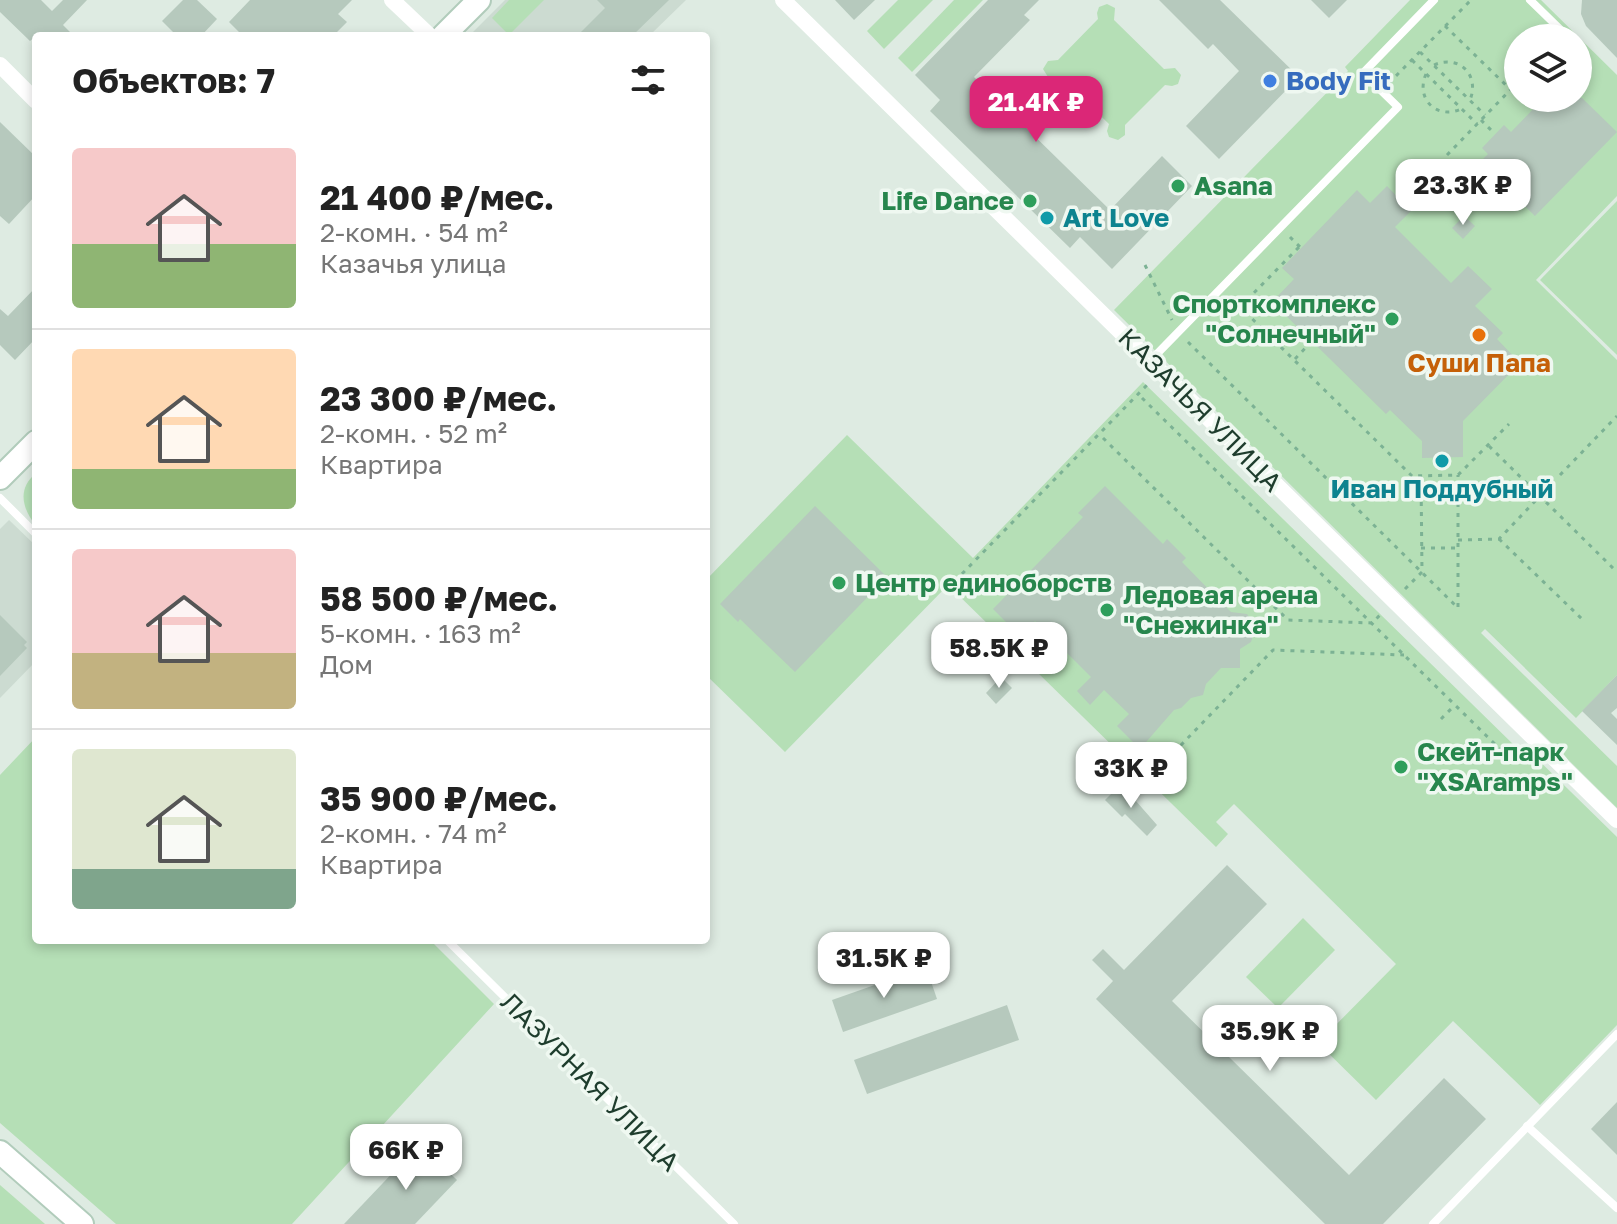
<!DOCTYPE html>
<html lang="ru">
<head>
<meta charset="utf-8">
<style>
  body { margin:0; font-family:"Golos Text",sans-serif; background:#f2f2f2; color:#222; height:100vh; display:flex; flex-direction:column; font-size:30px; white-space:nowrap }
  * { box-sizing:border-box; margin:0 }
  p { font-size:26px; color:#767676 }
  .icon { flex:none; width:44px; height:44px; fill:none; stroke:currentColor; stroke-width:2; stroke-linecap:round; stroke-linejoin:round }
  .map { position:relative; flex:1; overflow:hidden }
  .panel { position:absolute; left:32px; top:32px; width:678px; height:912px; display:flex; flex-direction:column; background:#fff; border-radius:8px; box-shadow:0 4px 12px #0003 }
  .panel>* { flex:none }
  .fabs { position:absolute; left:1504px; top:24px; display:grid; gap:16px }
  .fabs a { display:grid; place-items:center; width:88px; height:88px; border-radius:50%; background:#fff; box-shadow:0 4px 12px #0003; font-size:40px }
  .price { position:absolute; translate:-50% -68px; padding:0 18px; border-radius:16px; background:#fff; color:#222; font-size:26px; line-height:52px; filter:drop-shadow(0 2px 4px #0008) }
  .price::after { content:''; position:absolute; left:50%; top:48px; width:24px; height:18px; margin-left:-12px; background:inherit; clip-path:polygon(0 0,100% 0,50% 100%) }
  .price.active { background:#db2777; color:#fff }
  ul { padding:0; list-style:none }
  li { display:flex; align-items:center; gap:24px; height:200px; padding:0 40px }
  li+li { border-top:2px solid #e0e0e0 }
  li span { display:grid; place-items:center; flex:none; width:224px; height:160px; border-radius:8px; color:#555 }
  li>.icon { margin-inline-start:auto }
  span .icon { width:96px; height:96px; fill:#fffc; stroke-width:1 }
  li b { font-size:34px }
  h2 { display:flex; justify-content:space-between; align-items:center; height:96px; padding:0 40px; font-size:34px }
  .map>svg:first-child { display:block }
  .built { fill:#ccdbd1 }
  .green { fill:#b5dfb6; fill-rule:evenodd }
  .building { fill:#b6c9bd }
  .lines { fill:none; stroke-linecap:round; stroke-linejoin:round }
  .secondary-casing { stroke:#b1ccbb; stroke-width:26 }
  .path { stroke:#7cb294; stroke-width:3; stroke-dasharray:4 6; stroke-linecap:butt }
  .lane { stroke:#fff; stroke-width:8 }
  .street { stroke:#fff; stroke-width:16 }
  .secondary { stroke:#fff; stroke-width:22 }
  .shop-dot { fill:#3f7fe0; stroke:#eff8f1; stroke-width:3 }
  .leisure-dot { fill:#2e9e5b; stroke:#eff8f1; stroke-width:3 }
  .culture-dot { fill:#0f9aa8; stroke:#eff8f1; stroke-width:3 }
  .food-dot { fill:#e8710a; stroke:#eff8f1; stroke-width:3 }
  .labels { text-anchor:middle; stroke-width:7; stroke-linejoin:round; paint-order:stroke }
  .shop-label { font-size:26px; font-weight:bold; fill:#366cbe; stroke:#eff8f1; text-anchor:start }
  .leisure-label { font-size:26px; font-weight:bold; fill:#27864d; stroke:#eff8f1; text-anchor:start }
  .culture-label { font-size:26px; font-weight:bold; fill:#0d838f; stroke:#eff8f1; text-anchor:start }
  .food-label { font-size:26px; font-weight:bold; fill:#c56008; stroke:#eff8f1 }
  .street-label { font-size:26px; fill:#1e3d2d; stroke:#eff8f1 }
</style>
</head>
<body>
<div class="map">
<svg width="1617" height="1224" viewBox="0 0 1617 1224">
  <rect width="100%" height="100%" fill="#deebe2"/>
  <!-- built -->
  <g class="built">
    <polygon points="505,0 686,0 649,36 469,36"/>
    <polygon points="9,520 36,546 36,661 0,698 0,529"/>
  </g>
  <!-- green -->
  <g class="green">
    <polygon points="509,0 544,0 509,35 492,18"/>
    <polygon points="898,0 933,0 884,49 867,31"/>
    <polygon points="954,0 983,0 912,72 898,58"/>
    <path d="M1410,0H1541L1617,75V196L1536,280L1617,360V675L1576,718L1485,629L1481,633L1617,766V808L1114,310L1348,71L1345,67ZM1518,38H1578V98H1518Z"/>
    <polygon points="1107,4 1115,8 1114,20 1164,69 1175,68 1181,75 1178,84 1172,86 1165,85 1125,125 1125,135 1118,140 1109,137 1107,131 1109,124 1060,76 1048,77 1043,69 1048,61 1058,60 1098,19 1097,13 1099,7"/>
    <polygon points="1617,201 1617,355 1540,280"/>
    <polygon points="1143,382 1517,748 1524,746 1617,837 1617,1025 1540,1105 1453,1021 1376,1100 1318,1043 1396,964 1234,804 1216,822 1228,834 1216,847 948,585 785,752 706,675 706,580 847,435 973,558"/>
    <path d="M36,473V526C22,508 17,489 36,473Z"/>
    <polygon points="36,737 36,940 430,940 494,1004 292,1224 116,1224 0,1123 0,775"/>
    <polygon points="1303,918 1335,950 1278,1008 1246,977"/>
    <polygon points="0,1185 45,1224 0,1224"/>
  </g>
  <!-- building -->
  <g class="building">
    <polygon points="0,0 41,0 52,11 63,0 87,0 63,25 74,36 36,36 30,41 0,12"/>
    <polygon points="183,0 197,0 217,19 201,36 177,36 162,21"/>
    <polygon points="250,0 352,0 338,14 347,22 333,36 243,36 229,22"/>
    <polygon points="597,0 669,0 632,36 577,36 605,8"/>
    <polygon points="835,0 875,0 854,20"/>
    <polygon points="988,0 1039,0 1024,15 1030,20 974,77 1110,210 1162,156 1192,186 1112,269 1080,237 1070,248 930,111 940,100 915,75"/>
    <polygon points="1159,0 1220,0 1299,77 1219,159 1186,126 1239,71 1213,44 1208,49"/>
    <polygon points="1311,0 1347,0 1329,18"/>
    <polygon points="1582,0 1617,0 1617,58 1586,26 1581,14"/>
    <polygon points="1544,98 1582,98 1617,132 1535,216 1480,162 1488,154 1482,148 1504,125 1511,132"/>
    <polygon points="0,122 36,157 36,195 9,224 0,216"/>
    <polygon points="1387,186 1411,211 1395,227 1451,283 1468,266 1492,289 1475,306 1503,333 1497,339 1520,363 1463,421 1463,457 1422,458 1422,441 1390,410 1386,414 1272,302 1294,279 1282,268 1357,190 1370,203"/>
    <polygon points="1464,216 1475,226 1463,239 1452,228"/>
    <polygon points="36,287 36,338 15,360 0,345 0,309 8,316"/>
    <polygon points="1105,486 1163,544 1167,539 1186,558 1182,562 1224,605 1231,612 1247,614 1256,627 1251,642 1240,649 1240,668 1221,668 1206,684 1203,695 1191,698 1181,708 1174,710 1140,749 1117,726 1129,714 1104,690 1090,705 1077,691 1091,677 1035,621 1020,636 993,609 1083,517 1078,513"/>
    <polygon points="815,506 887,577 795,672 740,619 738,622 720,604"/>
    <polygon points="0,615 27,642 24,645 27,648 0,676"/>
    <polygon points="1617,675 1617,708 1611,713 1617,719 1617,745 1582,711"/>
    <polygon points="1001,677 1012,688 996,704 986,693"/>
    <polygon points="1121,784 1157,825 1147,836 1125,814 1122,817 1105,800"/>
    <polygon points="1227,865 1267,904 1172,1001 1349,1175 1444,1078 1486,1119 1383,1224 1325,1224 1096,999 1113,981 1092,960 1103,949 1124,970"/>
    <polygon points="926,967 937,999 843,1032 832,1000"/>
    <polygon points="1007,1005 1019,1040 867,1094 854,1060"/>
    <polygon points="1617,1102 1617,1155 1591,1129"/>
    <polygon points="420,1144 457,1180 415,1224 344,1224"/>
  </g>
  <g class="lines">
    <defs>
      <g id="secondary">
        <polyline points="443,36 479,0"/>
        <polyline points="0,478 36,442"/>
        <polyline points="0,1152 82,1224"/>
      </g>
    </defs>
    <!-- secondary casing -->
    <use href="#secondary" class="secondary-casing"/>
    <!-- path -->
    <g class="path">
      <polyline points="1445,26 1511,90"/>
      <polyline points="1420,52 1485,115"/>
      <polyline points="1412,60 1477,124"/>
      <path d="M1434,65C1459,54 1480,75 1470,100"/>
      <path d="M1426,74C1415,99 1437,120 1461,109"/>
      <polyline points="1389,83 1471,0"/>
      <polyline points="1481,120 1495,134"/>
      <polyline points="1447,155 1518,82"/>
      <polyline points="1290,237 1301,248"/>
      <polyline points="1145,265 1172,320"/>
      <polyline points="1231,298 1412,476 1458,475 1509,424"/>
      <polyline points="1240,307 1299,247"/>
      <polyline points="1188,342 1458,608 1458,475"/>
      <polyline points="1295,359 1312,341"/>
      <polyline points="1142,398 1506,755"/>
      <polyline points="1103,438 1288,620 1372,623 1383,612"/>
      <polyline points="1489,446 1617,572"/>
      <polyline points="1560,475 1617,416"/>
      <polyline points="1499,539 1582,619"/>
      <polyline points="1458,540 1499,539 1540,496"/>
      <polyline points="1421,548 1458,548"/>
      <polyline points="955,581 1148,384"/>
      <polyline points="1405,589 1422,572 1421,476"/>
      <polyline points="1441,719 1455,705"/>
      <polyline points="1153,774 1273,650 1404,655"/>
    </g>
    <!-- lane -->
    <g class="lane">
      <polyline points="1530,0 1565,34"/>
      <polyline points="1150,361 1398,107 1363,73 1434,0"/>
      <polyline points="0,498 36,534"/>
      <polyline points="447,940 734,1224"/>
      <polyline points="1527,1126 1617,1208"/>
      <polyline points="1433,1224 1617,1034"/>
    </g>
    <!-- street -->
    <g class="street">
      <polyline points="392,0 430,36"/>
      <polyline points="783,0 1617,820"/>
      <polyline points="0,65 36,101"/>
    </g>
    <!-- secondary -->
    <use href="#secondary" class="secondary"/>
  </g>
  <!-- markers -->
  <circle class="shop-dot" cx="1270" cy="81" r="8"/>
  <g class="leisure-dot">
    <circle cx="1178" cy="186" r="8"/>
    <circle cx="1030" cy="201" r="8"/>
    <circle cx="1392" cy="319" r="8"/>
    <circle cx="839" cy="583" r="8"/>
    <circle cx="1107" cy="610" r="8"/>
    <circle cx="1401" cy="767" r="8"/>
  </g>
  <g class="culture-dot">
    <circle cx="1047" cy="218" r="8"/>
    <circle cx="1442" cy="461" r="8"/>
  </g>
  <circle class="food-dot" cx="1479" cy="335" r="8"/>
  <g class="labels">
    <!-- shop labels -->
    <g class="shop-label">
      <text x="1286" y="90">Body Fit</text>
    </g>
    <!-- leisure labels -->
    <g class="leisure-label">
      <text x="1194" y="195">Asana</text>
      <text x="1014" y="210" text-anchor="end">Life Dance</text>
      <text x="1376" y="313" text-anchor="end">Спорткомплекс<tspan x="1376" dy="30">"Солнечный"</tspan></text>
      <text x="855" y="592">Центр единоборств</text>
      <text x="1123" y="604">Ледовая арена<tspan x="1123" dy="30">"Снежинка"</tspan></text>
      <text x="1417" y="761">Скейт-парк<tspan x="1417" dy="30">"XSAramps"</tspan></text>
    </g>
    <!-- culture labels -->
    <g class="culture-label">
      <text x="1063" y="227">Art Love</text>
      <text x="1442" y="498" text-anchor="middle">Иван Поддубный</text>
    </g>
    <!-- food labels -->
    <g class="food-label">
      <text x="1479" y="372">Суши Папа</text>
    </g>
    <!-- street labels -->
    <g class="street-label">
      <text transform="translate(1200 410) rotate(45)" y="9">КАЗАЧЬЯ УЛИЦА</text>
      <text transform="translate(590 1082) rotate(45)" y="9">ЛАЗУРНАЯ УЛИЦА</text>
    </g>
  </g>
</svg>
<div class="fabs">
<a><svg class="icon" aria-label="layers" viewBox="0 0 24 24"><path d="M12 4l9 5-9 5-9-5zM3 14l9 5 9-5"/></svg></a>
</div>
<b class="price active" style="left:1036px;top:144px">21.4K ₽</b>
<b class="price" style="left:1463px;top:227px">23.3K ₽</b>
<b class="price" style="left:999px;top:690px">58.5K ₽</b>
<b class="price" style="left:1131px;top:810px">33K ₽</b>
<b class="price" style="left:884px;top:1000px">31.5K ₽</b>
<b class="price" style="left:1270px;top:1073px">35.9K ₽</b>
<b class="price" style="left:406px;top:1192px">66K ₽</b>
<section class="panel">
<h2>Объектов: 7<svg class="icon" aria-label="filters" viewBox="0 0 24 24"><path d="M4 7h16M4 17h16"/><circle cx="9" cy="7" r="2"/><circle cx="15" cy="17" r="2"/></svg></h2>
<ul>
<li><span style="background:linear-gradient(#f6c9c9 60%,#8fb573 0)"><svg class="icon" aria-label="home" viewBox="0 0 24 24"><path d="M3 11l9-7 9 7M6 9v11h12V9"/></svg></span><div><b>21 400 ₽/мес.</b><p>2-комн. · 54 m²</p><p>Казачья улица</p></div></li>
<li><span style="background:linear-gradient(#ffd9b3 75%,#8fb573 0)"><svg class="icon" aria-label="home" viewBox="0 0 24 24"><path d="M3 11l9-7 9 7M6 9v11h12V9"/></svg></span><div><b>23 300 ₽/мес.</b><p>2-комн. · 52 m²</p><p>Квартира</p></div></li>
<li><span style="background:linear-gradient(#f6c9c9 65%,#c2b280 0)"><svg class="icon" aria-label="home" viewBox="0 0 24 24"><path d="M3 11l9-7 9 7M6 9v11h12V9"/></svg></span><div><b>58 500 ₽/мес.</b><p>5-комн. · 163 m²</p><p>Дом</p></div></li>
<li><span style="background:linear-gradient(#dfe7d0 75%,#7fa58c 0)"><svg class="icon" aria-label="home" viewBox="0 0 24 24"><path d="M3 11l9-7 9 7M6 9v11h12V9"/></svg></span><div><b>35 900 ₽/мес.</b><p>2-комн. · 74 m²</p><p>Квартира</p></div></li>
</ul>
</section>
</div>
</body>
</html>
